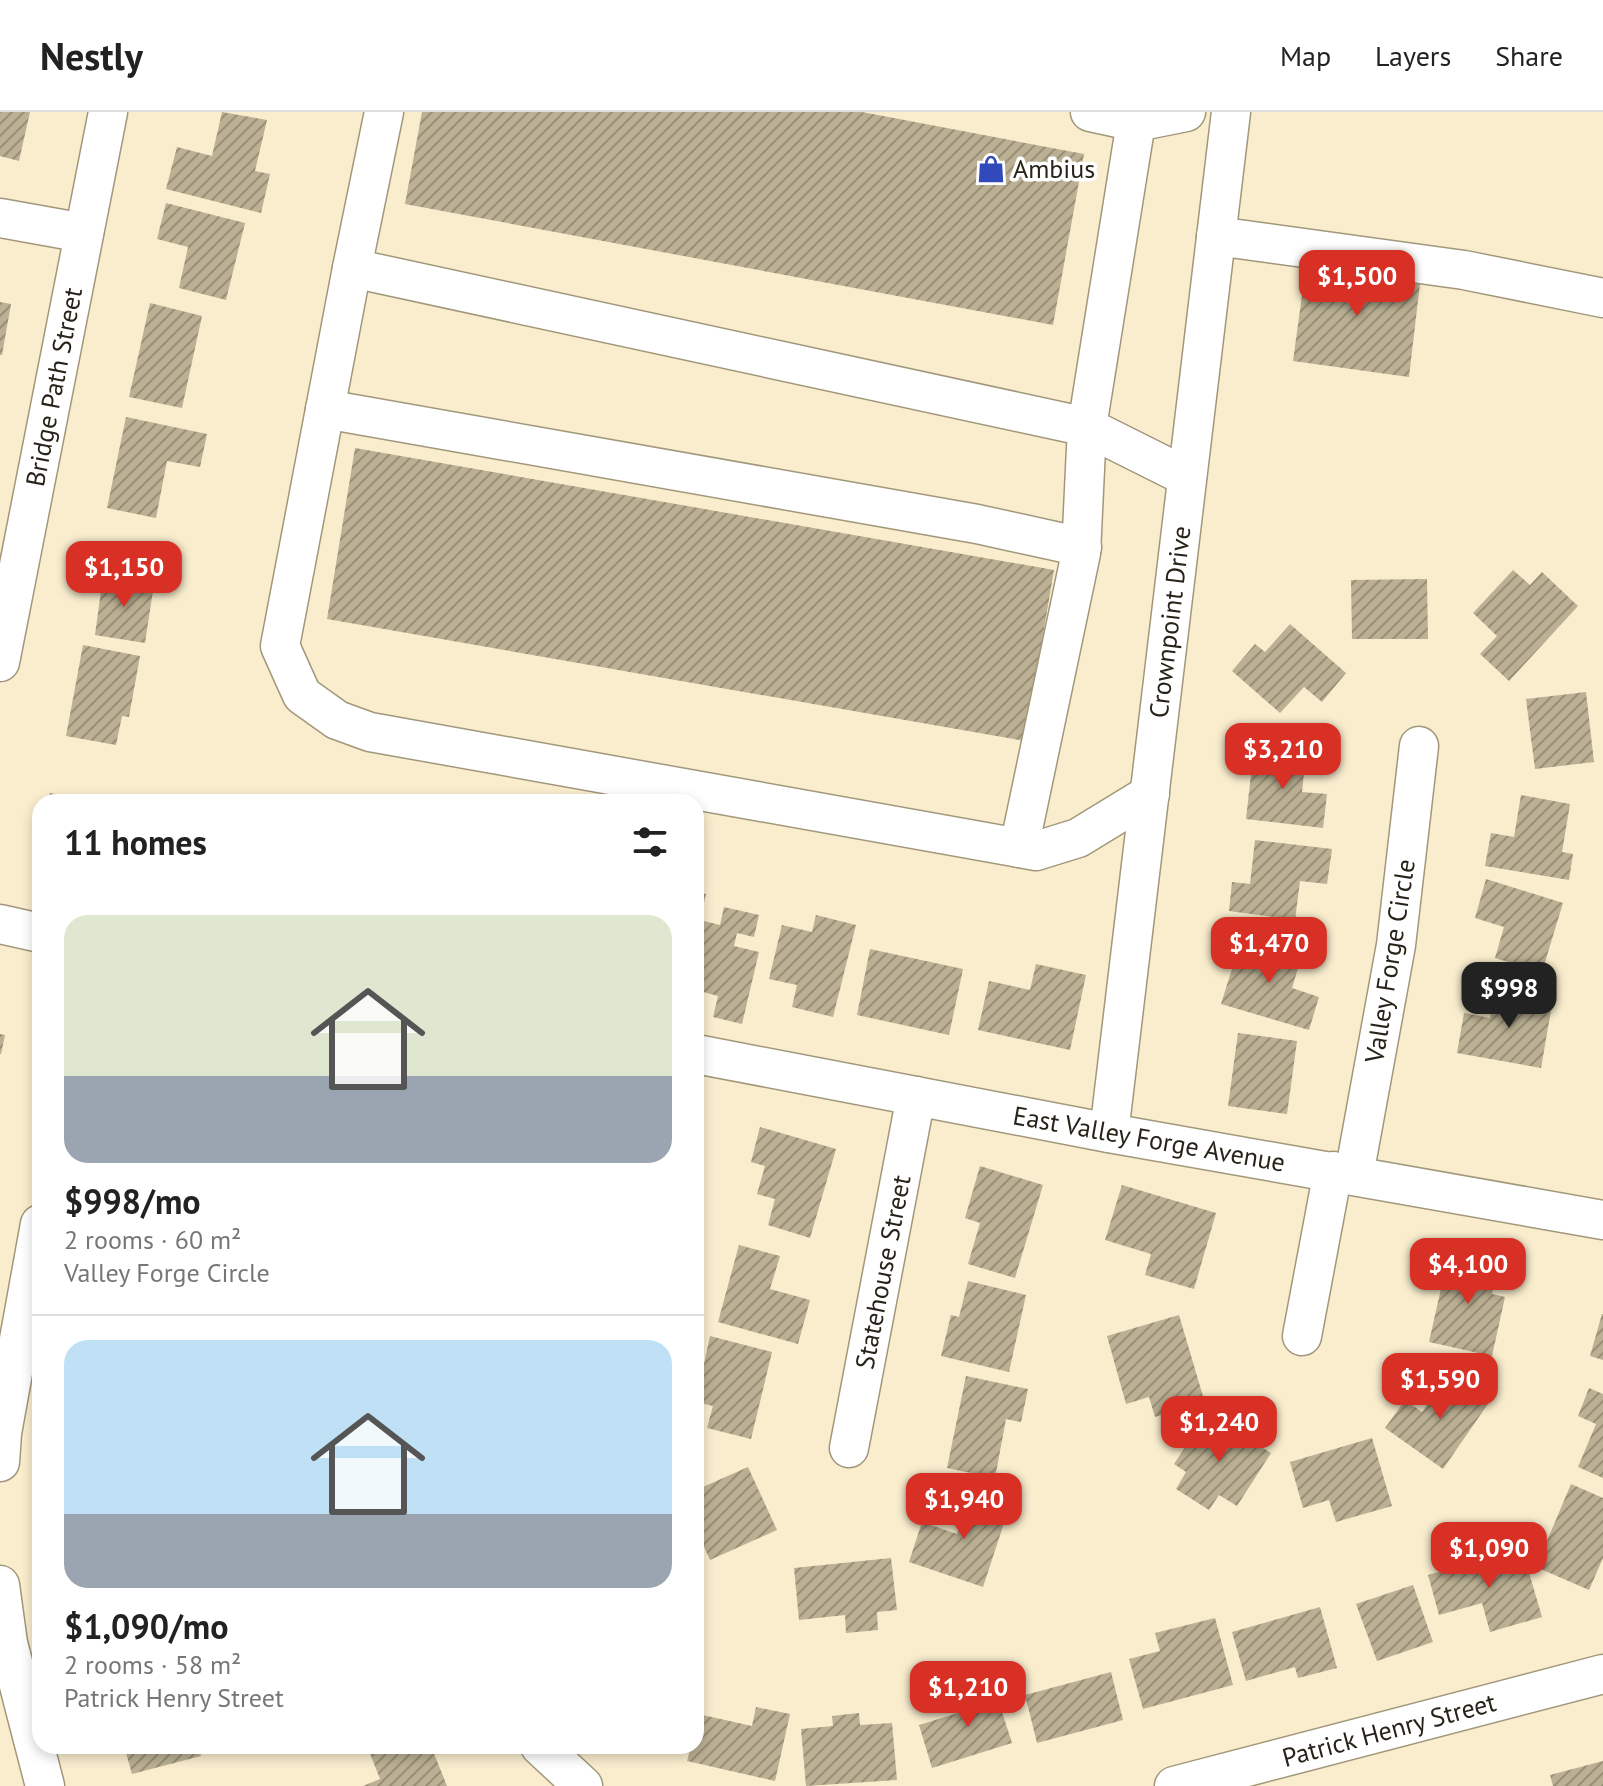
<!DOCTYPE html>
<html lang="en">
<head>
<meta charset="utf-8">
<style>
  body { margin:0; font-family:"PT Sans",sans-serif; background:#f2f2f2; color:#222; height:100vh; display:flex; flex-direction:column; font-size:30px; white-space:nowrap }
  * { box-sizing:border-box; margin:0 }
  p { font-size:26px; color:#767676 }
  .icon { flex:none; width:44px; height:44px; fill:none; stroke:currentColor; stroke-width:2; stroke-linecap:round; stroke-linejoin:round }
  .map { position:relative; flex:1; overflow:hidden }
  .panel { position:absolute; left:32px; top:682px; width:672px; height:960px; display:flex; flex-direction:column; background:#fff; border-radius:24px; box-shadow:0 4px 12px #0003 }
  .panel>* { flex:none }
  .price { position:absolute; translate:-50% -68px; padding:0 18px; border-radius:16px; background:#d93025; color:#fff; font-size:26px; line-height:52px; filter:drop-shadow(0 2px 4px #0008) }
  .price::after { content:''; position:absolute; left:50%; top:48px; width:24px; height:18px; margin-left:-12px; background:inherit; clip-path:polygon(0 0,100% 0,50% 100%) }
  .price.on { background:#222; color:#fff }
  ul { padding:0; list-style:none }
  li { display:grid; align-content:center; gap:16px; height:424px; padding:0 32px }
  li+li { border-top:2px solid #e0e0e0 }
  li span { display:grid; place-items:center; height:248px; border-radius:24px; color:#555 }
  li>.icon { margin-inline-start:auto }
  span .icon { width:144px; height:144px; fill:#fffc; stroke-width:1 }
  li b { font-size:34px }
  h2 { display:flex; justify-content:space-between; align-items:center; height:96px; padding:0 32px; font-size:34px }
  header { display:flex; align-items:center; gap:48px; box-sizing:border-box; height:112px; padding:0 40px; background:#fff; border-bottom:2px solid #e0e0e0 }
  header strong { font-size:38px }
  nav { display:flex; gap:44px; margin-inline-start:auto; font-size:28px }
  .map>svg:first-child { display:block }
  .building { fill:url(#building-hatch) }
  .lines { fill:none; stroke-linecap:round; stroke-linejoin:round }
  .minor-casing { stroke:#a1977a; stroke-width:41 }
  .minor { stroke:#fff; stroke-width:38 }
  .labels { text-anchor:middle; stroke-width:7; stroke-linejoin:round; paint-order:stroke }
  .poi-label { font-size:26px; fill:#282318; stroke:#fff; text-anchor:start }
  .street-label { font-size:26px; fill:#282318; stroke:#fff }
</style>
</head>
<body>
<header>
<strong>Nestly</strong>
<nav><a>Map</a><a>Layers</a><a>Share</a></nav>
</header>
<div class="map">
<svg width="1603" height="1674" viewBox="0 0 1603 1674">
  <defs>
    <pattern id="building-hatch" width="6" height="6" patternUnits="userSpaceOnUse" patternTransform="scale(2)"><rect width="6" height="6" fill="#bbb093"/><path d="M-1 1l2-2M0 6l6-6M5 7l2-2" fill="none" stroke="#988f77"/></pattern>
  </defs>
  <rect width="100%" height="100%" fill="#f9edce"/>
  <!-- building -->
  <g class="building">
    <polygon points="0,0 30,0 19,49 0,44"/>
    <polygon points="222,0 267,8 255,59 270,62 261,101 166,77 177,35 212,44"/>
    <polygon points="422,0 862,0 1084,42 1053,213 405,92"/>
    <polygon points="166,91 245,111 226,188 179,176 188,135 157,127"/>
    <polygon points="1307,147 1421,163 1409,265 1293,249"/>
    <polygon points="0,190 11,192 2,243 0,243"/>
    <polygon points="150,191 202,204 182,296 129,285"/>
    <polygon points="126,305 207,322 200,355 167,349 156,406 107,396"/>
    <polygon points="355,336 1054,458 1025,629 327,507"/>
    <polygon points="1513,458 1530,473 1542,460 1578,494 1509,569 1480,542 1497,524 1473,501"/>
    <polygon points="103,464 154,472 145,531 95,523"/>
    <polygon points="1427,467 1428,527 1352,527 1351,468"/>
    <polygon points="1290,512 1346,561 1322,590 1304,575 1280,601 1232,559 1255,532 1265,540"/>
    <polygon points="83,533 140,544 129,605 122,604 116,633 66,624"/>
    <polygon points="1586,580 1594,650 1535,657 1526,587"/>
    <polygon points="1254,636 1306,642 1302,680 1327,682 1323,716 1246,707"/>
    <polygon points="50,681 91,689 91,690 49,690"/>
    <polygon points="1521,683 1570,692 1562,740 1573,742 1569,768 1485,754 1491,721 1514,725"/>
    <polygon points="1255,728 1332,737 1327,772 1300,769 1295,808 1229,799 1232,770 1250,772"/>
    <polygon points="1486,767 1563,791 1542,860 1495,846 1504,815 1475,806"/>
    <polygon points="696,779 706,782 700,808 720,813 724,795 759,803 754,825 737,821 734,834 759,840 742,912 713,905 718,884 696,878"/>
    <polygon points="816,803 856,813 833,905 792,895 797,873 769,867 782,813 812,820"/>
    <polygon points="1242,825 1302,843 1292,876 1319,885 1309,918 1221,892"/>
    <polygon points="870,837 963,857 949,923 857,903"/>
    <polygon points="1036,852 1086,863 1070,938 978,918 989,869 1030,878"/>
    <polygon points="1495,877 1553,887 1541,956 1457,941 1464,901 1490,906"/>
    <polygon points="1238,921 1297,929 1287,1002 1228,994"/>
    <polygon points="0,922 5,923 1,942 0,942"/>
    <polygon points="760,1015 836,1037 810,1126 768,1113 775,1087 757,1082 765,1054 751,1050"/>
    <polygon points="980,1054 1043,1073 1015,1166 968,1152 980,1111 965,1106"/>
    <polygon points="1122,1073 1216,1101 1194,1177 1145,1163 1151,1142 1105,1128"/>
    <polygon points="739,1133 780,1144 770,1177 810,1188 798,1232 718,1210"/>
    <polygon points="1449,1141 1499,1153 1492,1182 1505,1185 1492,1244 1429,1230"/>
    <polygon points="968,1169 1026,1183 1009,1260 941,1244 951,1203 959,1205"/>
    <polygon points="1602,1202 1603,1202 1603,1248 1590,1244"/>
    <polygon points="1179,1203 1205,1291 1155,1305 1149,1285 1126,1292 1107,1224"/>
    <polygon points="710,1224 772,1240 751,1327 707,1316 713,1294 696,1290"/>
    <polygon points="1449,1261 1490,1289 1443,1357 1385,1316 1405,1288 1422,1300"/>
    <polygon points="966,1264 1028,1277 1021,1310 1006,1307 995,1366 947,1356"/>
    <polygon points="1589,1276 1603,1282 1603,1366 1578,1355 1596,1312 1578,1304"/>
    <polygon points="1207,1301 1271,1341 1237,1394 1219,1383 1209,1398 1176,1377 1186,1360 1174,1352"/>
    <polygon points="1372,1326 1392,1394 1336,1410 1329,1388 1303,1396 1290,1350"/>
    <polygon points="748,1355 777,1418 710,1448 696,1417 696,1378"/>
    <polygon points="1571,1372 1603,1386 1603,1446 1589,1478 1536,1455"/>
    <polygon points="972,1377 1011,1390 983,1475 909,1450 922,1410 957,1422"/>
    <polygon points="1522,1437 1542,1505 1490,1520 1482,1491 1439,1503 1428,1463"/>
    <polygon points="891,1446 897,1498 877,1500 878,1518 846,1521 845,1503 799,1508 794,1456"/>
    <polygon points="1413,1473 1433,1530 1377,1549 1356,1492"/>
    <polygon points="1320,1495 1337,1556 1298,1566 1295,1555 1246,1569 1232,1520"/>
    <polygon points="1215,1506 1233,1573 1143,1597 1129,1547 1160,1539 1155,1521"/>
    <polygon points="1111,1560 1123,1608 1037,1631 1025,1583"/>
    <polygon points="992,1569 1012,1631 932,1656 919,1613 971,1597 964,1577"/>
    <polygon points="756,1595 790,1602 775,1669 687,1649 691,1634 696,1634 698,1602 752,1614"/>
    <polygon points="859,1601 860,1613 892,1611 897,1668 806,1674 801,1617 833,1614 832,1604"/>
    <polygon points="124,1634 198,1634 201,1644 132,1662"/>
    <polygon points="382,1634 431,1634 447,1674 363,1674 380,1667 369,1639"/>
    <polygon points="1603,1649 1603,1674 1553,1674 1550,1663"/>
  </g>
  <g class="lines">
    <defs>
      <g id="minor">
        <polyline points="384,0 352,156 1087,315 1081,441 1019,736"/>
        <polyline points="1090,0 1136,10 1134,0"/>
        <polyline points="1186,0 1136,10 1087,315 1187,365"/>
        <polyline points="0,106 84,121"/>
        <polyline points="1216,124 1464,158 1603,186"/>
        <polyline points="352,156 280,534 302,583 337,608 370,620 1036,739 1078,726 1150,682"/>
        <polyline points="325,297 977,412 1082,435"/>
        <polyline points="0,550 108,0"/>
        <polyline points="0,812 40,821"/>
        <polyline points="696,942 1109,1021 1603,1108"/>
        <polyline points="1109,1021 1231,0"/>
        <polyline points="1354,1063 1396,833 1419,634"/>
        <polyline points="1302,1224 1333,1059"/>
        <polyline points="849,1336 916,984"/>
        <polyline points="0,1350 2,1321 40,1112"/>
        <polyline points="0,1473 8,1531 45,1674"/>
        <polyline points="540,1634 583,1674"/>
        <polyline points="1174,1674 1603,1562"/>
      </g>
    </defs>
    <!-- minor casing -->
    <use href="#minor" class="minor-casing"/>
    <!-- minor -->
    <use href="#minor" class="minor"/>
  </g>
  <!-- icons -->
  <defs>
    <symbol id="shop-bare" viewBox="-9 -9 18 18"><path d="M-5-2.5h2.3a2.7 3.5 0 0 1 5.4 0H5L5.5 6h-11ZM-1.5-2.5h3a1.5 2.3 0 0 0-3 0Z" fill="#3149ba" stroke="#fff" stroke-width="2.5" paint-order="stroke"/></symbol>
  </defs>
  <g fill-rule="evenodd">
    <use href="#shop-bare" x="971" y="37" width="40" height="40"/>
  </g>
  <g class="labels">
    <!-- poi labels -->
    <g class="poi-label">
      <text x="1013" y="66">Ambius</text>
    </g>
    <!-- street labels -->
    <g class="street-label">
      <text transform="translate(54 275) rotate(-79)" y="9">Bridge Path Street</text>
      <text transform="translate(1170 510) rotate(-83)" y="9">Crownpoint Drive</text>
      <text transform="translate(1390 849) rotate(-81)" y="9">Valley Forge Circle</text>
      <text transform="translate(1149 1027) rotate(10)" y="9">East Valley Forge Avenue</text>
      <text transform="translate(883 1160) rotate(-79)" y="9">Statehouse Street</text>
      <text transform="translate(1389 1618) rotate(-15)" y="9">Patrick Henry Street</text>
    </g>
  </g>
</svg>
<b class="price" style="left:1357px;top:206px">$1,500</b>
<b class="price" style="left:124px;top:497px">$1,150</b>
<b class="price" style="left:1283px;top:679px">$3,210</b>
<b class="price" style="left:1269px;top:873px">$1,470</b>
<b class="price on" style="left:1509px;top:918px">$998</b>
<b class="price" style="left:1468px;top:1194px">$4,100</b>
<b class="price" style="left:1440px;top:1309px">$1,590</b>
<b class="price" style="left:1219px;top:1352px">$1,240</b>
<b class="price" style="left:964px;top:1429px">$1,940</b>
<b class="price" style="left:1489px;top:1478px">$1,090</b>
<b class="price" style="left:968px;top:1617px">$1,210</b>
<section class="panel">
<h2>11 homes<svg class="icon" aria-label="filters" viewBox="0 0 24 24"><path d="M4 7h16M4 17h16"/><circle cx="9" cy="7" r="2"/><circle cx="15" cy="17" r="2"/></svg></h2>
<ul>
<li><span style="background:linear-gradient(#dfe7d0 65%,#9aa5b1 0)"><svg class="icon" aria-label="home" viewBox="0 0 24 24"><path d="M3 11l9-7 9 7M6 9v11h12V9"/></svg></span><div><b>$998/mo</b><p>2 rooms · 60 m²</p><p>Valley Forge Circle</p></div></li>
<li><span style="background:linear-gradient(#bfe0f5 70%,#9aa5b1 0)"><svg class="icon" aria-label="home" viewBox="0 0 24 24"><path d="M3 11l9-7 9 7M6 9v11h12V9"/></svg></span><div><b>$1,090/mo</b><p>2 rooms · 58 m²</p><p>Patrick Henry Street</p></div></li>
</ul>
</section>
</div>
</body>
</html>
